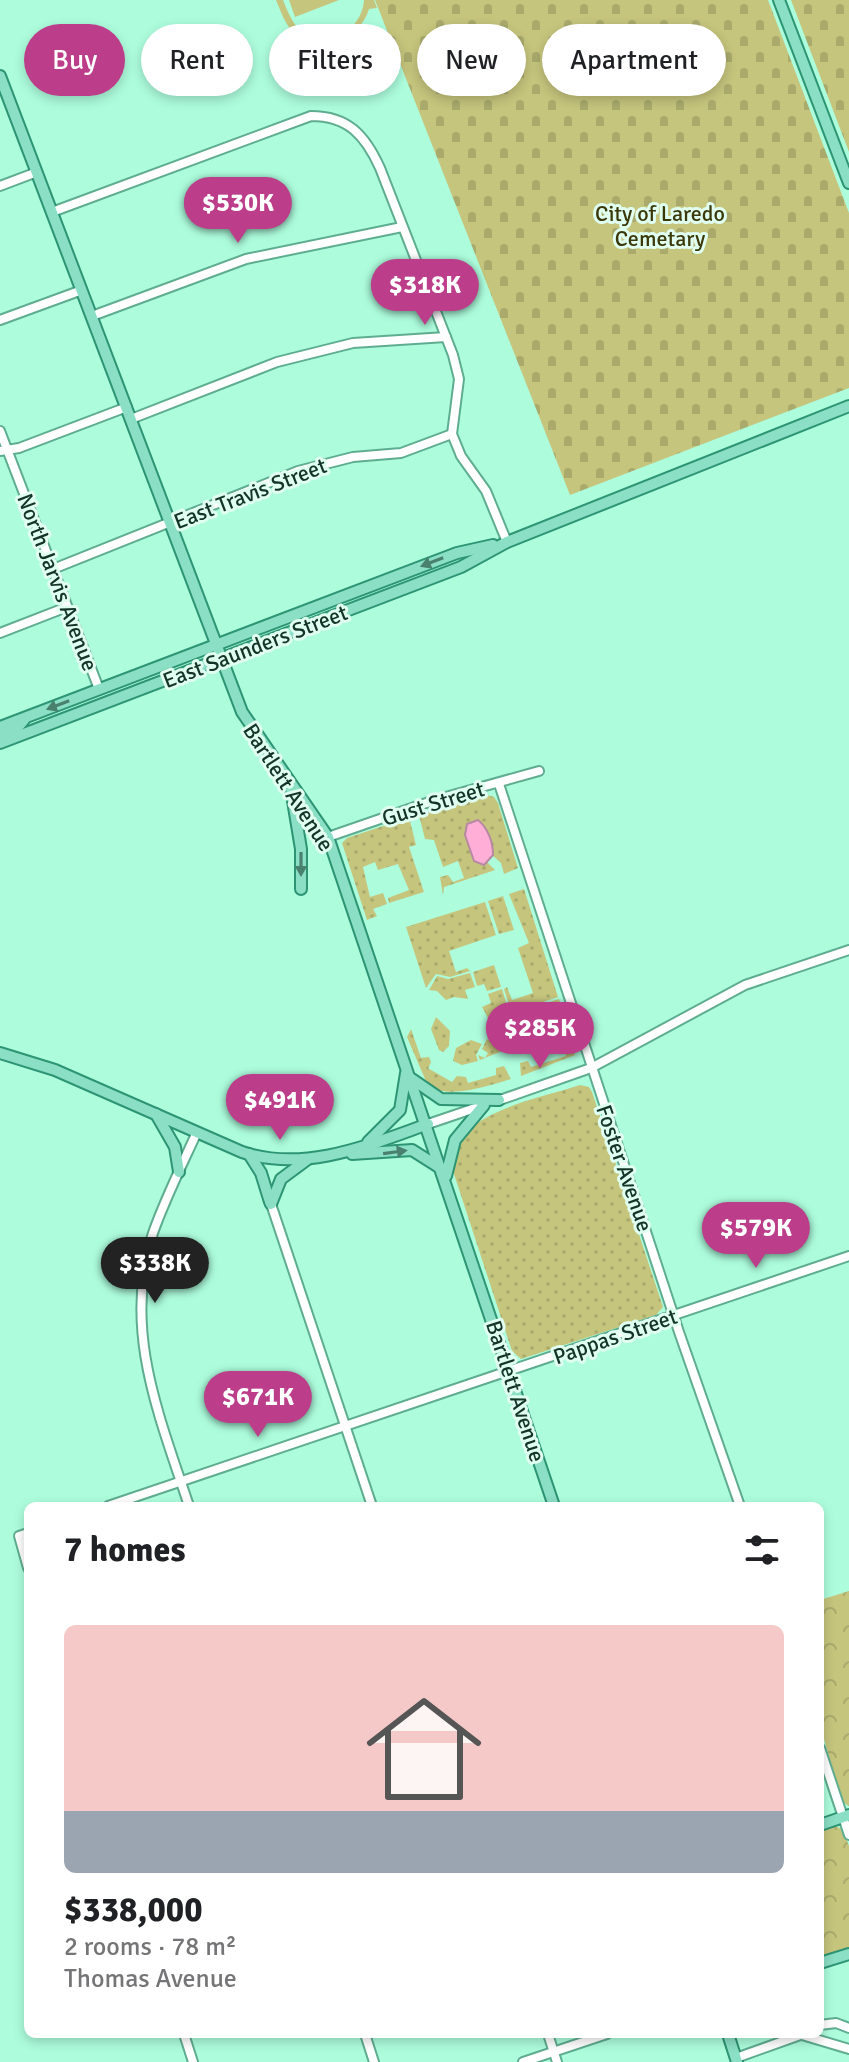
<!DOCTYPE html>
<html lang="en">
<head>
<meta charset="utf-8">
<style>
  body { margin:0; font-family:Signika,sans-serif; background:#f6f6f6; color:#202124; height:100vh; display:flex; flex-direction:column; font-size:30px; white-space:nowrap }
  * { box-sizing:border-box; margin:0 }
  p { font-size:26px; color:#757577 }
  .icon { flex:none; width:44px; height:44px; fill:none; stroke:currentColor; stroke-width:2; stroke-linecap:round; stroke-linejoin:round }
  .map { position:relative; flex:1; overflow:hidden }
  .panel { position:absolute; left:24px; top:1502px; width:800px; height:536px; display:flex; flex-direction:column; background:#fff; border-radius:12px; box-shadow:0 4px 12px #0003 }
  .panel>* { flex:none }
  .banner { position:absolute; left:24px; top:24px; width:802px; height:72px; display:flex; gap:16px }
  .price { position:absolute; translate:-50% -68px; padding:0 18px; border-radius:28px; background:#bc3d89; color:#fff; font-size:26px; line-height:52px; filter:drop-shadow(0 2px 4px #0008) }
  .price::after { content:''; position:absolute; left:50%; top:48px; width:24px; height:18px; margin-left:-12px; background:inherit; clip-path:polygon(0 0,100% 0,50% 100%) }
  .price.on { background:#222; color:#fff }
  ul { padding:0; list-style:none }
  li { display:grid; align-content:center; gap:16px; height:424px; padding:0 40px }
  li span { display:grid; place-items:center; height:248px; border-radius:12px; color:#555 }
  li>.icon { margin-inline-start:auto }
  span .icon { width:144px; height:144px; fill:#fffc; stroke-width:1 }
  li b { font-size:34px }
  h2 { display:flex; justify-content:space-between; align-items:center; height:96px; padding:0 40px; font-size:34px }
  .chip { padding:0 28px; border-radius:36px; background:#fff; box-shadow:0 4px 12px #0003; font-size:28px; line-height:72px }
  .chip.on { background:#bc3d89; color:#fff }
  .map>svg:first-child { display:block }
  .grass { fill:url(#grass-dots) }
  .cemetery { fill:url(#cemetery-stones) }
  .park { fill:url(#park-crowns) }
  .pitch { fill:#c6c57d }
  .water { fill:#feaed7; stroke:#b889a2; stroke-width:2 }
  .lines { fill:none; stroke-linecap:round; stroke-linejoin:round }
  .minor-casing { stroke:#5fad90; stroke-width:12 }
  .major-casing { stroke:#2e9574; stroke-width:14 }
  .minor { stroke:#fff; stroke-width:8 }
  .major { stroke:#8adfc4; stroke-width:10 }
  .oneway { fill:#49816e }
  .labels { text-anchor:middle; stroke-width:6; stroke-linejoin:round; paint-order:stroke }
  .park-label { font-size:22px; fill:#3a3808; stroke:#e0fff1 }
  .street-label { font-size:22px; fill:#133428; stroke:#e0fff1 }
</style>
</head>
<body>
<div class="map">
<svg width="849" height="2062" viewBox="0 0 849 2062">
  <defs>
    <pattern id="grass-dots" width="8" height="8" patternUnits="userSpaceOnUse" patternTransform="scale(2)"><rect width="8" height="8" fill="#c6c57d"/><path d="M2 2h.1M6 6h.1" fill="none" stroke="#a9aa6c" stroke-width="1.8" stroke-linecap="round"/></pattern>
    <pattern id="cemetery-stones" width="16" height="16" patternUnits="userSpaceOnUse" patternTransform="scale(2)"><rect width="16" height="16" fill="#c6c57d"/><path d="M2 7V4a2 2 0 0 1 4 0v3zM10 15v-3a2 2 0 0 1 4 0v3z" fill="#a9aa6c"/></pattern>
    <pattern id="park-crowns" width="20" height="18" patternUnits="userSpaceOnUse" patternTransform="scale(2)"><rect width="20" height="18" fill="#c6c57d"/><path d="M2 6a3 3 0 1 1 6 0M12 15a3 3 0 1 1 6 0" fill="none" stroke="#a9aa6c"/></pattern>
  </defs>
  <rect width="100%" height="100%" fill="#adfddd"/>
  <!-- grass -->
  <g class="grass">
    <polygon points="487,795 494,797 498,803 518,868 504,874 501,863 491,854 486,861 495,870 444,887 443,895 440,877 448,875 453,882 464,878 458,861 443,867 434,840 425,839 419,815"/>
    <polygon points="404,819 410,821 416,845 409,847 424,892 389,903 388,898 409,890 398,864 378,870 375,862 363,867 370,897 383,893 387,904 373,909 377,916 367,920 342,843 347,838"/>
    <polygon points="524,889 558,997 519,1010 509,1005 504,989 507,987 512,1000 533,993 518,948 529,943 509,894"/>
    <polygon points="503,896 514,930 499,934 488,901"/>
    <polygon points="485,902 496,935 449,951 456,972 467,968 470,971 450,977 436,974 426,988 406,927"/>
    <polygon points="494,965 501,987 487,991 484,984 477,986 473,972"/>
    <polygon points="470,973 475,987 465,990 468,999 454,997 446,1000 437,991 429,990 437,976 448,979"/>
    <polygon points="502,989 509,1012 500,1023 507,1049 480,1060 478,1055 485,1058 488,1053 482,1049 487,1039 491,1041 497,1034 482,1007 491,1003 488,994"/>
    <polygon points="559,999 575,1055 521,1076 520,1063 528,1061 531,1067 566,1056 564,1049 571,1046 565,1027 557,1027 555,1020 562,1017 558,1007 552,1009 549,1002"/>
    <polygon points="436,1017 450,1031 449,1046 443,1052 439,1050 431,1029"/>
    <path d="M411,1029L421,1058L429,1057L431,1062L428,1069L424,1066L452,1082L457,1076L466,1077L468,1083L496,1075V1068L504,1066L511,1079C491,1085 442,1102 428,1083C420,1072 418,1054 413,1042L428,1086L407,1037Z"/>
    <polygon points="471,1040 482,1044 476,1055 478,1061 462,1065 453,1061 456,1048"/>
    <path d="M580,1085L589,1087L592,1092L663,1307L656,1315L521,1359L512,1351L453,1171C443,1114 539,1099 580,1085Z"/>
  </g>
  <!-- cemetery -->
  <g class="cemetery">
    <polygon points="375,0 768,0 849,213 849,388 570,495"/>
    <polygon points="791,0 849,0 849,152"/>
  </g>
  <!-- park -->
  <g class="park">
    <polygon points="849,1591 849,1806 842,1802 820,1725 820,1600"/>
    <polygon points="834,1825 843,1830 849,1846 849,1949 820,1959 820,1830"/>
  </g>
  <!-- pitch -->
  <g class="pitch">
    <path d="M276,0H283C287,10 291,20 298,28C324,52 362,32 364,0H374L377,8L369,9C359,40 322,58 294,33C285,24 281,12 276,0Z"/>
    <polygon points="289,0 339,0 295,17"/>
  </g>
  <!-- water -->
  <path class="water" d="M478,820C488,828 493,842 493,855L484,865L474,861L465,835L467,824Z"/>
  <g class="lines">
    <defs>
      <g id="minor">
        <polyline points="0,186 37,172"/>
        <path d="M52,212L311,116C348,116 365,135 380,168L453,355L459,379L452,434L461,456L486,491L507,542"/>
        <polyline points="92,316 246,259 402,227"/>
        <polyline points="0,320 82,290"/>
        <polyline points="131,419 277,362 353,343 446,337"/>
        <polyline points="0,431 99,689"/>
        <polyline points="0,451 19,448 127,407"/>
        <polyline points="53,569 298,471 353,457 401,453 452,434"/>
        <polyline points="0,633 67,607"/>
        <polyline points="499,784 679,1332 740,1506"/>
        <polyline points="328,837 435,800 539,771"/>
        <polyline points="497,1101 591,1068 745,985 849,950"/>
        <polyline points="428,1124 484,1105"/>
        <polyline points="271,1204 372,1506"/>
        <polyline points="108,1506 849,1256"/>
        <path d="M189,1506C159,1415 122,1329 153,1233C165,1199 182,1165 197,1132"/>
        <polyline points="28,1533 19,1536 28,1568"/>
        <polyline points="820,1748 849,1835"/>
        <polyline points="820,2025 836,2023 849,2028"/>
        <polyline points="184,2034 193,2062"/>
        <polyline points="365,2034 374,2062"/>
        <polyline points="548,2034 557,2062"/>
        <polyline points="802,2035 849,2049"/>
        <polyline points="736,2058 803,2034"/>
        <polyline points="523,2062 607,2034"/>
      </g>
      <g id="major">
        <polyline points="779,0 849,183"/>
        <polyline points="0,76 242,712 328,837 554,1506"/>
        <polyline points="0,727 457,553 493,545"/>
        <polyline points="0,735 17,728 24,720"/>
        <polyline points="0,743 461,567 507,542 849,406"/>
        <polyline points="291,789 301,849 301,889"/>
        <path d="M0,1053L55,1070L242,1152C305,1173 369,1145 428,1124"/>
        <polyline points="412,1079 441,1099 499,1100"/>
        <polyline points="156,1114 175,1147 179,1172"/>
        <polyline points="368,1142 400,1110 406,1073"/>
        <polyline points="249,1154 261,1173 270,1202"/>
        <polyline points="352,1154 412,1150 442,1169"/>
        <polyline points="446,1176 455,1140 484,1105"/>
        <polyline points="271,1204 281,1179 308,1159"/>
        <polyline points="820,1825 849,1815"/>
        <polyline points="820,1963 849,1954"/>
        <polyline points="728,2034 737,2062"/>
      </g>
    </defs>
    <!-- minor casing -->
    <use href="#minor" class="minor-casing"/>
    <!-- major casing -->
    <use href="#major" class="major-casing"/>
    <!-- minor -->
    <use href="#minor" class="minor"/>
    <!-- major -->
    <use href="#major" class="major"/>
  </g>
  <!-- one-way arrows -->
  <defs><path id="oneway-solid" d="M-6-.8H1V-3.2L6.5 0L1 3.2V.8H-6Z" transform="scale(2)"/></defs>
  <g class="oneway">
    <use href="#oneway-solid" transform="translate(432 562) rotate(159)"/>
    <use href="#oneway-solid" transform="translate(58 705) rotate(159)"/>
    <use href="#oneway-solid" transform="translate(301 864) rotate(90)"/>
    <use href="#oneway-solid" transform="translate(395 1152) rotate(-8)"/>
  </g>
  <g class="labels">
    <!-- park labels -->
    <g class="park-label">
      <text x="660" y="221">City of Laredo<tspan x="660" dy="25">Cemetary</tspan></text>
    </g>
    <!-- street labels -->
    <g class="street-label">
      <text transform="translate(250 493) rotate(-21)" y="8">East Travis Street</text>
      <text transform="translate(58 582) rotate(69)" y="8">North Jarvis Avenue</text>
      <text transform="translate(255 646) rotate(-21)" y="8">East Saunders Street</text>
      <text transform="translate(289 787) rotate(57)" y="8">Bartlett Avenue</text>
      <text transform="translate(433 803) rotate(-17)" y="8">Gust Street</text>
      <text transform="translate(625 1168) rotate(71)" y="8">Foster Avenue</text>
      <text transform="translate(615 1336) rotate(-19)" y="8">Pappas Street</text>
      <text transform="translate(516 1391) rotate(72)" y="8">Bartlett Avenue</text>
    </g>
  </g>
</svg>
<b class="price" style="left:238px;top:245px">$530K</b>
<b class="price" style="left:425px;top:327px">$318K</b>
<b class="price" style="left:540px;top:1070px">$285K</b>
<b class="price" style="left:280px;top:1142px">$491K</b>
<b class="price" style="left:756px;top:1270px">$579K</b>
<b class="price on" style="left:155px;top:1305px">$338K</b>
<b class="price" style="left:258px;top:1439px">$671K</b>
<div class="banner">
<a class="chip on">Buy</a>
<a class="chip">Rent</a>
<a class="chip">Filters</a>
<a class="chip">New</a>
<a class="chip">Apartment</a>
</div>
<section class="panel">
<h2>7 homes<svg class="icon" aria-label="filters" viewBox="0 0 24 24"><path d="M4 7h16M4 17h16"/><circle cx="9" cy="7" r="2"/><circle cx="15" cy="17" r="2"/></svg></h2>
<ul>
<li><span style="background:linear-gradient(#f6c9c9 75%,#9aa5b1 0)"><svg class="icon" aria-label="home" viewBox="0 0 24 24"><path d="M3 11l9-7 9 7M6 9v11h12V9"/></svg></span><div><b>$338,000</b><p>2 rooms · 78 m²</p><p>Thomas Avenue</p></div></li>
</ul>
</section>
</div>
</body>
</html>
